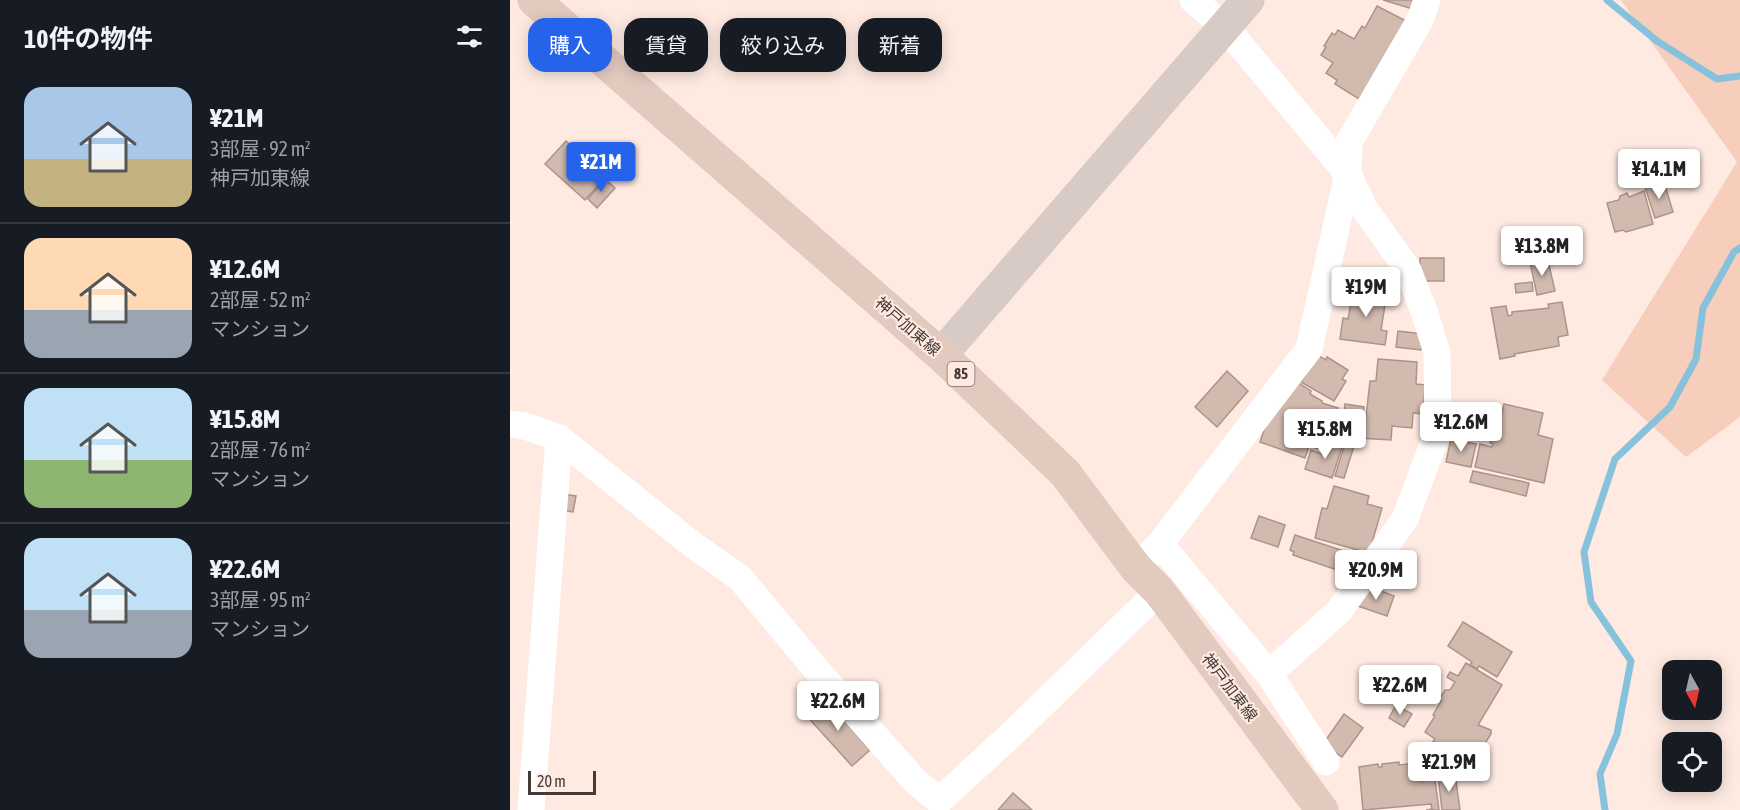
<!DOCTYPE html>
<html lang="ja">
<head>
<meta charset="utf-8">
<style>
  body { margin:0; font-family:"Asap Condensed","Noto Sans JP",sans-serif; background:#242831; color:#f1f3f6; height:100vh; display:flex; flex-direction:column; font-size:22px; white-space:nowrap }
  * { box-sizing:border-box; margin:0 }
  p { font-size:20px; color:#9ea1a6 }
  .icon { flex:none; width:33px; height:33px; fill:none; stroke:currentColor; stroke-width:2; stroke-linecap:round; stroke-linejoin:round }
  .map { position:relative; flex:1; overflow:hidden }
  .drawer { display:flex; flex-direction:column; background:#171b24; width:510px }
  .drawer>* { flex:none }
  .banner { position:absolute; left:18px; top:18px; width:570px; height:54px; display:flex; gap:12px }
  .needle { width:39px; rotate:172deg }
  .tools { position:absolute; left:1152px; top:660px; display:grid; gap:12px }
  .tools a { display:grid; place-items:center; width:60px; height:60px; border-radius:12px; background:#171b24; box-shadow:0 3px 15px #0003; font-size:30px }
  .scale { position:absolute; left:18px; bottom:15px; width:68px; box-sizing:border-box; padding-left:6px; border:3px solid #443a36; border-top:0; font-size:16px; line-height:21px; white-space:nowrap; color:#443a36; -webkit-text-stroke:4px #feeae1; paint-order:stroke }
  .price { position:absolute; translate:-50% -51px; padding:0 14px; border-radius:6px; background:#fff; color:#222; font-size:20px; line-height:39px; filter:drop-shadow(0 2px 3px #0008) }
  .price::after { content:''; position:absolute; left:50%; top:36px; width:18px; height:14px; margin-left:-9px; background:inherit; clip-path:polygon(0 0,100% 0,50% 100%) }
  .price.current { background:#2563eb; color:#fff }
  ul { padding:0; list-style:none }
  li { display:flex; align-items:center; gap:18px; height:150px; padding:0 24px }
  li+li { border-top:2px solid #363941 }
  li span { display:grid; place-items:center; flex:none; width:168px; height:120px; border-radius:18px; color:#555 }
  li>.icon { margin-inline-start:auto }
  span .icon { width:72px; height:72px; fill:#fffc; stroke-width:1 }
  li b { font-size:26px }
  h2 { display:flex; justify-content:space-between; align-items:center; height:72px; padding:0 24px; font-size:26px }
  .pill { padding:0 21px; border-radius:18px; background:#171b24; box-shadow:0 3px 15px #0003; font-size:21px; line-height:54px }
  .pill.current { background:#2563eb; color:#fff }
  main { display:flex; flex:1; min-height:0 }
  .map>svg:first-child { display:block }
  .green { fill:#f7cdbb }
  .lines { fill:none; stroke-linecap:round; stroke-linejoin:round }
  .stream { stroke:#86c2dc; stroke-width:7 }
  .building { fill:#d2baaf; stroke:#ab948a; stroke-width:1.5 }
  .street { stroke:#fff; stroke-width:27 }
  .secondary { stroke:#d8cbc6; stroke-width:33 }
  .primary { stroke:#e2cabf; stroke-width:33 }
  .labels { text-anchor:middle; stroke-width:4.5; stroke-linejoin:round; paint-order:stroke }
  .shield { fill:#feeae1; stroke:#7c6f69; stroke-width:1.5 }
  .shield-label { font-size:15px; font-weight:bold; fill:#443a36 }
  .street-label { font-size:16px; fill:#443a36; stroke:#feeae1 }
</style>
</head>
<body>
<main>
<section class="drawer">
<h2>10件の物件<svg class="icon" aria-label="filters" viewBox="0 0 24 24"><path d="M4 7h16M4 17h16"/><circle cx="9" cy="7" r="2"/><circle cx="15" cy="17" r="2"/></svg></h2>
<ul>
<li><span style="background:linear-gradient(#a9c7e8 60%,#c2b280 0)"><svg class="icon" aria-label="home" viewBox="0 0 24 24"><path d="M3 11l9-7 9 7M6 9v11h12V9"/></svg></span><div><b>¥21M</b><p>3部屋 · 92 m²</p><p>神戸加東線</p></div></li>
<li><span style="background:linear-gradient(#ffd9b3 60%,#9aa5b1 0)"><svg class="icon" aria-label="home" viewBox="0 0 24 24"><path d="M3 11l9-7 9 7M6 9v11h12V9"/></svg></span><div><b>¥12.6M</b><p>2部屋 · 52 m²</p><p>マンション</p></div></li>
<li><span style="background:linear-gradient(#bfe0f5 60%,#8fb573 0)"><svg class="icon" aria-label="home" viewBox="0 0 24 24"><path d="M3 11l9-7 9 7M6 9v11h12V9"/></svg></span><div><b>¥15.8M</b><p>2部屋 · 76 m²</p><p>マンション</p></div></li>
<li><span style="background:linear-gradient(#bfe0f5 60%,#9aa5b1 0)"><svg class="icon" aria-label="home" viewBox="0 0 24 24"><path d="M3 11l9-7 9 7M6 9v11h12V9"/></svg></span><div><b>¥22.6M</b><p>3部屋 · 95 m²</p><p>マンション</p></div></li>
</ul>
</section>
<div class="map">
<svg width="1230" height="810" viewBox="0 0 1230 810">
  <rect width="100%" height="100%" fill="#feeae1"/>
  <!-- green -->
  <polygon class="green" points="1111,0 1230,0 1230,417 1176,457 1092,380 1227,162"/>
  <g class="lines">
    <!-- stream -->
    <g class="stream">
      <polyline points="1097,0 1147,41 1207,79 1230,76"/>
      <polyline points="1095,810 1090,774 1107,734 1121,661 1081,602 1074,552 1105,459 1160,407 1186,359 1193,308 1224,252 1230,248"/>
    </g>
  </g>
  <!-- building -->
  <g class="building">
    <polygon points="873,0 905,0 903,9"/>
    <polygon points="867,6 900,23 849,99 825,84 827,80 816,73 823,63 811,55 816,47 814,46 822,33 825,35 828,30 844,39 852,26 855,28"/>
    <polygon points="56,141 96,177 75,200 35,164"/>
    <polygon points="95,179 105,188 87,208 78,199"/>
    <polygon points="1154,182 1163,212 1145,218 1135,187"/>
    <polygon points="1134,191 1143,224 1116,232 1113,230 1105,232 1097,203 1109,200 1110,196 1117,193 1119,197"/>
    <rect x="910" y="258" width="24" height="23"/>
    <polygon points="1029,260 1030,263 1038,261 1045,291 1027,295 1020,262"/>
    <polygon points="852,280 878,286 876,293 851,286"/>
    <polygon points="1022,282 1023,291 1006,293 1005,284"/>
    <polygon points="844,287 877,293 871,330 877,331 875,345 830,339 833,318 838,319"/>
    <polygon points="1052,302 1058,335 1048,337 1049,346 1004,354 1005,356 990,359 981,308 996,306 998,316 1002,315 1002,312 1039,308 1038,304"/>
    <polygon points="888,331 913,334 911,350 886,347"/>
    <polygon points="807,355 816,360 817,357 838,370 832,379 836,381 824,401 791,382"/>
    <polygon points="868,359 907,362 906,384 915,385 913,414 903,413 902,428 882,426 881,440 831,437 832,415 856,417 860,381 866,381"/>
    <polygon points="717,371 738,391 707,427 685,407"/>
    <polygon points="786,381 801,391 800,394 812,401 812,403 828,408 813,450 799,446 795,458 750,442 756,424"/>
    <polygon points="835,404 854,407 853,416 834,414"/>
    <polygon points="994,404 1033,413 1028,435 1043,439 1034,483 965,467 970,444 982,447 983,444 980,443 984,424 989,425"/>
    <polygon points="944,423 951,425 946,439 939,436"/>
    <polygon points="941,439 966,444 961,467 936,462"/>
    <polygon points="820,440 833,444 822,478 795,469 801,450 815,455"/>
    <polygon points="835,443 844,446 834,478 825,476"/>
    <polygon points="963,471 1019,483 1016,496 960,482"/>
    <polygon points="824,486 859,496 857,504 872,508 859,553 805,538 812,508 817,509"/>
    <polygon points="52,494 66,496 63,512 50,510"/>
    <polygon points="749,516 775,525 768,547 741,538"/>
    <polygon points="785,535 849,556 842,575 783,555 784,552 780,550"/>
    <polygon points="855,585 884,596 877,616 848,606"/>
    <polygon points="953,622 1002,652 987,677 969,666 967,669 960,665 962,662 938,646"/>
    <polygon points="956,663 992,685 968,725 981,730 981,734 961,765 922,743 925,739 915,732 925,716 923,715 931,701 929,700 935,690 940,690 945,682 937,677 940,672 948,676"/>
    <polygon points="881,690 890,695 886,702 877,697"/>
    <polygon points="313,698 360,750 342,766 295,714"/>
    <polygon points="886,705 902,714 894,727 879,718"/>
    <polygon points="834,714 853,728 832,757 813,744"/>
    <polygon points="889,762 889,765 908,763 910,781 925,780 929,810 916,810 922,809 921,804 853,810 849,767 868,764 869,767 872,767 872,764"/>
    <polygon points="945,774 950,810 932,810 928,776"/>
    <polygon points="503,793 522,810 488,810"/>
  </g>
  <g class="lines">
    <!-- street -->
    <g class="street">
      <polyline points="683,0 716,28 838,174 854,208 898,270 915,314 927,353 928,431 895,519 829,611 759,674"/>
      <polyline points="0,424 15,426 49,438 183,545 230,578 305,668 406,782 429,801 503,733 649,591"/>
      <polyline points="650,544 759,674 816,762"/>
      <polyline points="626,568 650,544 799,349 838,174 839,142 910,20 917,0"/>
      <polyline points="21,810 49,438"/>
    </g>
    <!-- secondary -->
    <polyline class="secondary" points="431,355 738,0"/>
    <!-- primary -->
    <polyline class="primary" points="24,0 431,355 555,473 626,568 649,591 812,810"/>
  </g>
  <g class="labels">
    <!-- shield labels -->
    <rect class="shield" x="437.5" y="362" width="27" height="24" rx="4.5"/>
    <g class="shield-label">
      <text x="451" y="379">85</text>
    </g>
    <!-- street labels -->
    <g class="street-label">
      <text transform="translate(398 326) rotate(41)" y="6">神戸加東線</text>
      <text transform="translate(720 687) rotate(53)" y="6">神戸加東線</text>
    </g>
  </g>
</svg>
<div class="tools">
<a><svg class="needle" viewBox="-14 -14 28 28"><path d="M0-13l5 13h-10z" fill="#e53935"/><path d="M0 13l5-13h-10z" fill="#9ea1a6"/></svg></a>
<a><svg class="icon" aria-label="locate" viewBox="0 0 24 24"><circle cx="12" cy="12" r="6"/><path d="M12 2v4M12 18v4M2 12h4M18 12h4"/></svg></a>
</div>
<div class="scale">20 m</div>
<b class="price current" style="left:91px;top:193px">¥21M</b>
<b class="price" style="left:1149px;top:200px">¥14.1M</b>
<b class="price" style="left:1032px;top:277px">¥13.8M</b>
<b class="price" style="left:856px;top:318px">¥19M</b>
<b class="price" style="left:951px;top:453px">¥12.6M</b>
<b class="price" style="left:815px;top:460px">¥15.8M</b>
<b class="price" style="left:866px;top:601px">¥20.9M</b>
<b class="price" style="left:890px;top:716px">¥22.6M</b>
<b class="price" style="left:328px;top:732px">¥22.6M</b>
<b class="price" style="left:939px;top:793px">¥21.9M</b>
<div class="banner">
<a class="pill current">購入</a>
<a class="pill">賃貸</a>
<a class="pill">絞り込み</a>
<a class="pill">新着</a>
</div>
</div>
</main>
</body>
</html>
